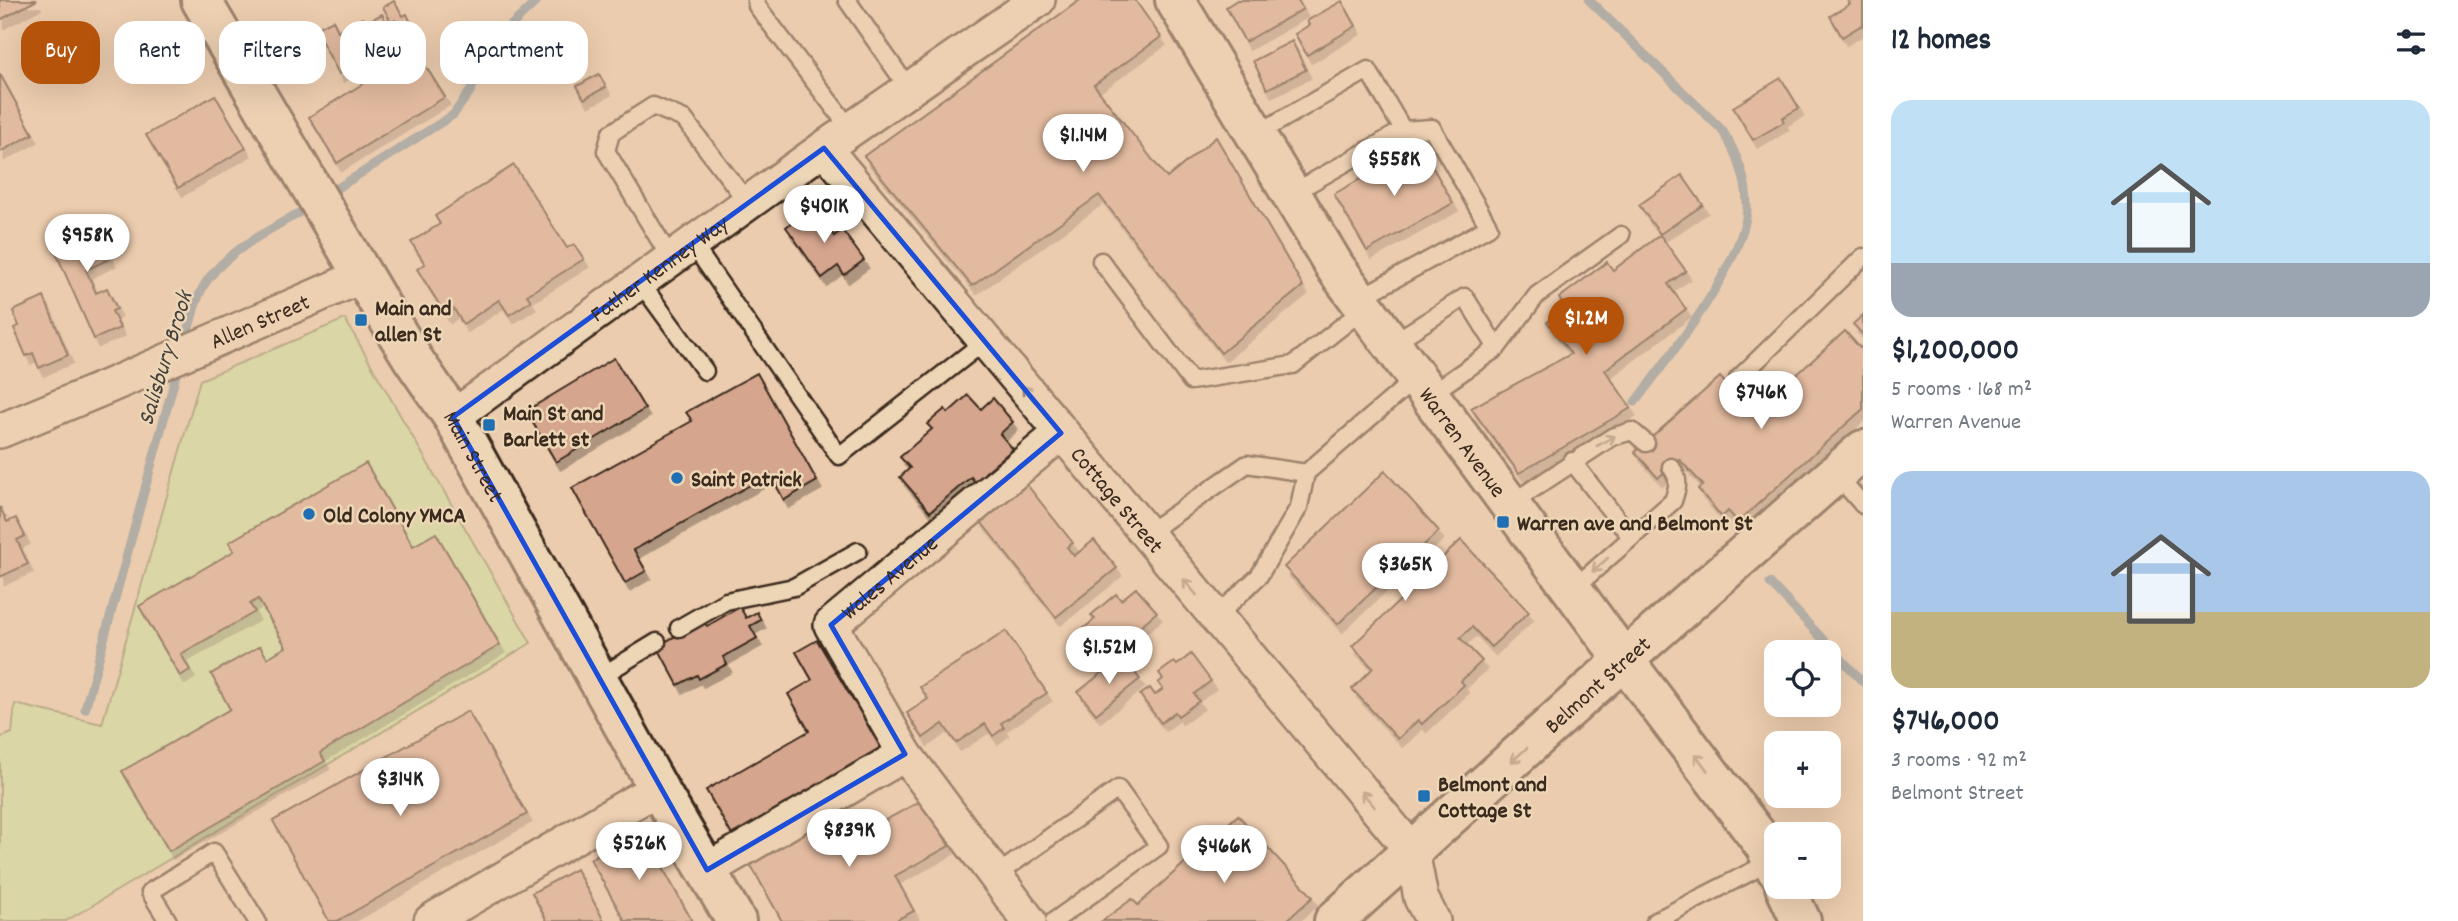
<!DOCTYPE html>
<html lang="en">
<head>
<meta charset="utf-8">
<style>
  body { margin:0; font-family:Dekko,sans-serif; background:#f6f6f7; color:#1f2937; height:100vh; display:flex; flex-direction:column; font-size:26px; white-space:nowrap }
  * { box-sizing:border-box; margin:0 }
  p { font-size:23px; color:#747a83 }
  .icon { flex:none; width:38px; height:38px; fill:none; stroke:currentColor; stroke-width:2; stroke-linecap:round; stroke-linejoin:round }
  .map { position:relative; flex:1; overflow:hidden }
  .side { display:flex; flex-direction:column; background:#fff; width:595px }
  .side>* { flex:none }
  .top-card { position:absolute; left:21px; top:21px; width:665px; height:63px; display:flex; gap:14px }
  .tools { position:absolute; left:1764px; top:640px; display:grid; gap:14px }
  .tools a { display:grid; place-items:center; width:77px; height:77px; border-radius:14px; background:#fff; box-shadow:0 7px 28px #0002; font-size:35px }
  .price { position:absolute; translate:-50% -60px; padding:0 16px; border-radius:24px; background:#fff; color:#222; font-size:23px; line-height:46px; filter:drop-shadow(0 2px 4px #0008) }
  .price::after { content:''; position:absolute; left:50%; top:42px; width:21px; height:16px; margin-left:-10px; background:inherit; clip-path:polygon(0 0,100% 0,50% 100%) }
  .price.current { background:#b45309; color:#fff }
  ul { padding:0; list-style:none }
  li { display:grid; align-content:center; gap:14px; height:371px; padding:0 28px }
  li span { display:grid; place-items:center; height:217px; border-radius:21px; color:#555 }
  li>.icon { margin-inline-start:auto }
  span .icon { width:126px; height:126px; fill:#fffc; stroke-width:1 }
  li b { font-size:30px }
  h2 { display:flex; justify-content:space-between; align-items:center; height:84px; padding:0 28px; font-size:30px }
  .tag { padding:0 24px; border-radius:21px; background:#fff; box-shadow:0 7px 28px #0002; font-size:24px; line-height:63px }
  .tag.current { background:#b45309; color:#fff }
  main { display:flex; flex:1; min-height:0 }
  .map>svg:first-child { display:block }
  .green { fill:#c3e39b; stroke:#7f865c; stroke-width:2 }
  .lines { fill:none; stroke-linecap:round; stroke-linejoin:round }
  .stream { stroke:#6b8899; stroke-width:9 }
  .building { fill:#d5a58d; stroke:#3b2a1e; stroke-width:2; filter:url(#shadow) }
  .lane-casing { stroke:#3b2a1e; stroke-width:21 }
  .street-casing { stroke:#3b2a1e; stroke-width:38 }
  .secondary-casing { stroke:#3b2a1e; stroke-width:44 }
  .lane { stroke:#edd6b6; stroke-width:16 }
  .street { stroke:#edd6b6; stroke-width:33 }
  .secondary { stroke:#edd6b6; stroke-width:38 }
  .oneway { stroke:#94806a }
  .marked { fill:none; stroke:#1d4ed8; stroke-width:5; stroke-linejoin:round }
  .poi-dot { fill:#1f6fb2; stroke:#edd6b6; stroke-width:2.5 }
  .labels { text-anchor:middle; stroke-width:5; stroke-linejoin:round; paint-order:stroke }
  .street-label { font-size:23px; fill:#3b2a1e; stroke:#edd6b6 }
  .poi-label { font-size:23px; font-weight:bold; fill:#3b2a1e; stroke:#edd6b6; text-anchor:start }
  .water-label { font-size:24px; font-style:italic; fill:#47413d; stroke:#edd6b6 }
</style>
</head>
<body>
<main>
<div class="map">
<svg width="1863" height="921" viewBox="0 0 1863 921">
  <defs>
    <filter id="shadow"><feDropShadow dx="4.5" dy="8" stdDeviation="0" flood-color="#0004"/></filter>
  </defs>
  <rect width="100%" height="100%" fill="#ecccae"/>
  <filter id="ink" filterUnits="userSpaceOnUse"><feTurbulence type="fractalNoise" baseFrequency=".0143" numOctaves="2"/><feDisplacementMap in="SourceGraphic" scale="14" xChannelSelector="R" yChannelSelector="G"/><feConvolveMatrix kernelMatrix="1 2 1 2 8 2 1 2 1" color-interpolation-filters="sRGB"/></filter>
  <g filter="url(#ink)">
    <!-- green -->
    <polygon class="green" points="345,319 531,643 66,921 0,921 0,738 12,733 15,704 102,724 200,380"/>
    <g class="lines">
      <!-- stream -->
      <g class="stream">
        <path d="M1589,0L1722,130C1736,152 1747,177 1747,205C1748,258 1668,359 1635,402"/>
        <polyline points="325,196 453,115 469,93 504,32 538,0"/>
        <path d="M185,344C191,322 195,296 209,278C231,248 279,225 311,206"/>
        <polyline points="1770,583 1863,682"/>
        <polyline points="85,709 179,364"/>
      </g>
    </g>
    <!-- building -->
    <g class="building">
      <polygon points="0,0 37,0 0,20"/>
      <polygon points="1080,0 1135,0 1161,37 1094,85 1167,178 1216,137 1303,286 1221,353 1099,195 972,286 864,156"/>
      <polygon points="1237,0 1298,0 1303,9 1245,42 1226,7"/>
      <polygon points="1847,0 1863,0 1863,27 1862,25 1842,37 1830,16 1850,4"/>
      <polygon points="394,1 403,16 407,14 411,23 400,29 395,20 391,22 383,7"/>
      <polygon points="1342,1 1356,26 1307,55 1295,34 1309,25 1307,21"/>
      <polygon points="382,14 397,43 339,74 315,29 333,20 338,31 362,18 365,23"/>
      <polygon points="1292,41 1306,70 1267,89 1253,61"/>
      <polygon points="416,51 445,97 337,163 309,117"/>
      <polygon points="0,74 33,134 0,152"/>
      <polygon points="599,74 606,87 584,99 577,86"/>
      <polygon points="1781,78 1799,108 1782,118 1784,122 1753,140 1733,107"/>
      <polygon points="215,95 246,148 178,188 146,135"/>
      <polygon points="1420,145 1453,203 1367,251 1334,194"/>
      <polygon points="514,165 567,248 574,244 584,259 527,295 531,301 509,315 499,300 463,324 454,309 446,315 417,269 425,264 411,242 440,224 435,216"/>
      <polygon points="1682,175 1703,205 1660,234 1639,205"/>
      <polygon points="813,207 834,236 842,230 864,260 844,275 838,266 822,278 786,227"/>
      <polygon points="93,218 111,258 86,270 96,293 107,288 117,309 112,311 120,328 94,339 49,237"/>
      <polygon points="1660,235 1686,271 1668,284 1686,309 1605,370 1631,408 1519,473 1471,408 1571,354 1547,322 1565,310 1559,298 1607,262 1613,270"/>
      <polygon points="44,297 68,355 39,368 33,353 26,356 14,328 19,326 13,311"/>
      <polygon points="1863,315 1863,335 1853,324"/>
      <polygon points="1845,331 1860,348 1863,345 1863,409 1738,522 1728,511 1722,517 1698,489 1703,485 1679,459 1658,478 1635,452 1720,377 1753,414"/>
      <polygon points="614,358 645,409 556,462 526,411"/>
      <polygon points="757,373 817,481 784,500 770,474 634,550 646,571 625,583 572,488 692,421 686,412"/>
      <polygon points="968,395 981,409 993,398 1013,422 1000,434 1013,449 986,472 990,477 979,487 971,477 930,512 900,477 910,468 900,457 932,429 927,424 945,409 948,413"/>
      <polygon points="366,463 413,546 436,533 500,645 320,753 325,761 169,851 122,771 230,709 211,674 260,646 267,658 286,647 258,599 250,604 255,612 181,654 190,670 180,676 139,606 234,551 229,542"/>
      <polygon points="1385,471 1439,531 1410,558 1425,574 1461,540 1529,612 1491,647 1472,627 1460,638 1482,661 1461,681 1464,685 1422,724 1418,720 1398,739 1352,689 1373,668 1352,646 1414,587 1397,568 1338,624 1284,567"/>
      <polygon points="1024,481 1073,543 1067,547 1074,556 1094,540 1117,568 1056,617 978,518"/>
      <polygon points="0,507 7,522 16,518 25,536 17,540 28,564 0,577"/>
      <polygon points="1136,588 1157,612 1138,628 1143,634 1110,661 1101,651 1088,662 1070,640 1095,619 1091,615 1116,594 1121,600"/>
      <polygon points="740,607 746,618 757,612 761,620 750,626 757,638 723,657 727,664 699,679 697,675 678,685 657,646 704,621 707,626"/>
      <polygon points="1006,631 1047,693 1001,723 1004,728 993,736 985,724 956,743 943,724 923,738 907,713 928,699 920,687"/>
      <polygon points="817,640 854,702 860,698 889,747 733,837 706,790 809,731 788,694 812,680 796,652"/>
      <polygon points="1191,654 1211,681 1194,694 1199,701 1178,716 1175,712 1161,723 1140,695 1150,688 1155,695 1163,689 1158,683 1163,679 1159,673 1174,662 1177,665"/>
      <polygon points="1122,657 1140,679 1096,714 1078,692"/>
      <polygon points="468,711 527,814 337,921 329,921 273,821"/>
      <polygon points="924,799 949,846 895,876 914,911 898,919 899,921 782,921 749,862 835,814 849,840"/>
      <polygon points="1238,815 1313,897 1286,921 1102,921 1132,899 1138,905"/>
      <polygon points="642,830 692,921 625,921 590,859"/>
      <polygon points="576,869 604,921 547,921 532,893"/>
    </g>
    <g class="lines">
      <defs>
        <g id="lane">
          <polyline points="756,0 757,6 851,130"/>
          <polyline points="847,0 909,89"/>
          <polyline points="1255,135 1368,70 1403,130 1432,128 1489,227 1358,299"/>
          <polyline points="1291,194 1403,130"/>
          <polyline points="692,243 839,456 985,341"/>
          <polyline points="671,259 606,151 611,133 653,106 684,119 748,203"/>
          <polyline points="1101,261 1191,381 1293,365 1365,308"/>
          <polyline points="640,282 705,371"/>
          <polyline points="1391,344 1465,297 1497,348"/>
          <polyline points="1738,379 1863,257"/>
          <polyline points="1429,395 1497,348 1537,295 1621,235"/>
          <polyline points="1572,461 1631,537"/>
          <polyline points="1836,474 1863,505"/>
          <polyline points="1510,504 1612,437 1632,431 1646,443"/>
          <polyline points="1146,534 1247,464 1306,473"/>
          <path d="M1573,589L1673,501C1678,486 1680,479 1671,467"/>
          <polyline points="1216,617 1259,576 1299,507 1306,473 1416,378"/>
          <polyline points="679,628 726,601 794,587 858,551"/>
          <polyline points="598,678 657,642"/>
          <polyline points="995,876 1118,789 1159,846 1054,921"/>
          <polyline points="168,921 150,892 214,852 257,921"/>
          <polyline points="1655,921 1772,861"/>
        </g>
        <g id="street">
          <path id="s1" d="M824,148L1412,851L1421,898L1433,921"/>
          <path id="s2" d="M453,417L824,148L1038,0"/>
          <path id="s3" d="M0,431L109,386L362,276"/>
          <polyline points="707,870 905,754"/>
          <polyline points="431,921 658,788"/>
          <path id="s4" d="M1029,921L905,754L831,625L1061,433"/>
        </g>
        <g id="secondary">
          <path id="s5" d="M201,0L386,315L413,359L453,417L658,788L736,921"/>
          <path id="s6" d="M1175,0L1335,267L1624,660L1765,846L1776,869"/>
          <polyline points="1785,887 1801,921"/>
          <path id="s7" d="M1334,921L1601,680L1863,450"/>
        </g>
      </defs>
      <!-- lane casing -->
      <use href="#lane" class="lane-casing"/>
      <!-- street casing -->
      <use href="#street" class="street-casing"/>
      <!-- secondary casing -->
      <use href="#secondary" class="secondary-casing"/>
      <!-- lane -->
      <use href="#lane" class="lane"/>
      <!-- street -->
      <use href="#street" class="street"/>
      <!-- secondary -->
      <use href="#secondary" class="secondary"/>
    </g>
    <!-- one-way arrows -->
    <defs><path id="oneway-shaft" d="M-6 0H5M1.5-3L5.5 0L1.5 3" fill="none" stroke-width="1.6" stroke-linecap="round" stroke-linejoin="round" transform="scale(1.75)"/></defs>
    <g class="oneway">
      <use href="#oneway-shaft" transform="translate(1029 394) rotate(-130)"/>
      <use href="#oneway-shaft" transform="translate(1606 441) rotate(-29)"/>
      <use href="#oneway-shaft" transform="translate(1600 565) rotate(138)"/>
      <use href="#oneway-shaft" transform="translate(1190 587) rotate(-130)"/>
      <use href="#oneway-shaft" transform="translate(1519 755) rotate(138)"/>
      <use href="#oneway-shaft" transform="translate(1701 762) rotate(-127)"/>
      <use href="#oneway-shaft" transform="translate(1368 799) rotate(-130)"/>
    </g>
  </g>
  <!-- marked area -->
  <path d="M0 0H1863V921H0ZM824,148L1061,433L831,625L905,754L707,870L453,417Z" fill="#ecccae" fill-opacity=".55" fill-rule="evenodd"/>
  <path class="marked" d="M824,148L1061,433L831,625L905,754L707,870L453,417Z"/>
  <!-- markers -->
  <g class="poi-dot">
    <rect x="354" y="313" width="14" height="14" rx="3.5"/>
    <rect x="482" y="418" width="14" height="14" rx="3.5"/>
    <circle cx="677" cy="478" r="7"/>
    <circle cx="309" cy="514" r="7"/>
    <rect x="1496" y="515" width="14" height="14" rx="3.5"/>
    <rect x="1417" y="789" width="14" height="14" rx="3.5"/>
  </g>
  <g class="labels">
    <!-- street labels -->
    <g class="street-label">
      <text dy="8" stroke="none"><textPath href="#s2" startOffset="254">Father Kenney Way</textPath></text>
      <text dy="8" stroke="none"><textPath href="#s3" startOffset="282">Allen Street</textPath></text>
      <text dy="8" stroke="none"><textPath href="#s6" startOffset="528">Warren Avenue</textPath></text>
      <text dy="8" stroke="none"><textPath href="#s5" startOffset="532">Main Street</textPath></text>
      <text dy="8" stroke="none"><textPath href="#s1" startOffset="458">Cottage Street</textPath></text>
      <text dy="8" stroke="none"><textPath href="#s4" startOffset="432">Wales Avenue</textPath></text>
      <text dy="8" stroke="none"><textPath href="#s7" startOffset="354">Belmont Street</textPath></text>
    </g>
    <!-- poi labels -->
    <g class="poi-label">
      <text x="375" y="315">Main and<tspan x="375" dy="26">allen St</tspan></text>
      <text x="503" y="420">Main St and<tspan x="503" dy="26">Barlett st</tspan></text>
      <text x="691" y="486">Saint Patrick</text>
      <text x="323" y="522">Old Colony YMCA</text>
      <text x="1517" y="530">Warren ave and Belmont St</text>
      <text x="1438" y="791">Belmont and<tspan x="1438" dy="26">Cottage St</tspan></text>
    </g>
    <!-- water labels -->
    <g class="water-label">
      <text transform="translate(164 358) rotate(-73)" y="8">Salisbury Brook</text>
    </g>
  </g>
</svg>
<div class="tools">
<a><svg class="icon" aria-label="locate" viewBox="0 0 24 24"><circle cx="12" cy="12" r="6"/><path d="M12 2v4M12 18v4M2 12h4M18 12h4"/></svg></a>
<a>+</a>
<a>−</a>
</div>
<b class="price" style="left:1083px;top:174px">$1.14M</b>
<b class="price" style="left:1394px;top:198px">$558K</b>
<b class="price" style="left:824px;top:245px">$401K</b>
<b class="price" style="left:87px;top:274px">$958K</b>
<b class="price current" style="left:1586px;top:357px">$1.2M</b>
<b class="price" style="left:1761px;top:431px">$746K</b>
<b class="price" style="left:1405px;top:603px">$365K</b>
<b class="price" style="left:1109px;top:686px">$1.52M</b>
<b class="price" style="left:400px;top:818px">$314K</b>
<b class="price" style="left:849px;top:869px">$839K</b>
<b class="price" style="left:639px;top:882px">$526K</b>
<b class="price" style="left:1224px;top:885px">$466K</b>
<div class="top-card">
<a class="tag current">Buy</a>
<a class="tag">Rent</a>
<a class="tag">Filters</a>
<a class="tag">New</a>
<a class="tag">Apartment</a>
</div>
</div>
<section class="side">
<h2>12 homes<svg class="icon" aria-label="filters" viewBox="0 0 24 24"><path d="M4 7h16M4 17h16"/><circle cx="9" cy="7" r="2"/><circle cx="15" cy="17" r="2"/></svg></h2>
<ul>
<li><span style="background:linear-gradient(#bfe0f5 75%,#9aa5b1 0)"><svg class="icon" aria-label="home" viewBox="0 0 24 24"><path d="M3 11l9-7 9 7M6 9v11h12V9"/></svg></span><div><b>$1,200,000</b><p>5 rooms · 168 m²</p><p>Warren Avenue</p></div></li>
<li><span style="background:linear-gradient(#a9c7e8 65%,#c2b280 0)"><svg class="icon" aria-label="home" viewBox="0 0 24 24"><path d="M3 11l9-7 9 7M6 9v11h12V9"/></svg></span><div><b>$746,000</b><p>3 rooms · 92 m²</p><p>Belmont Street</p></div></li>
</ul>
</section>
</main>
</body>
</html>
